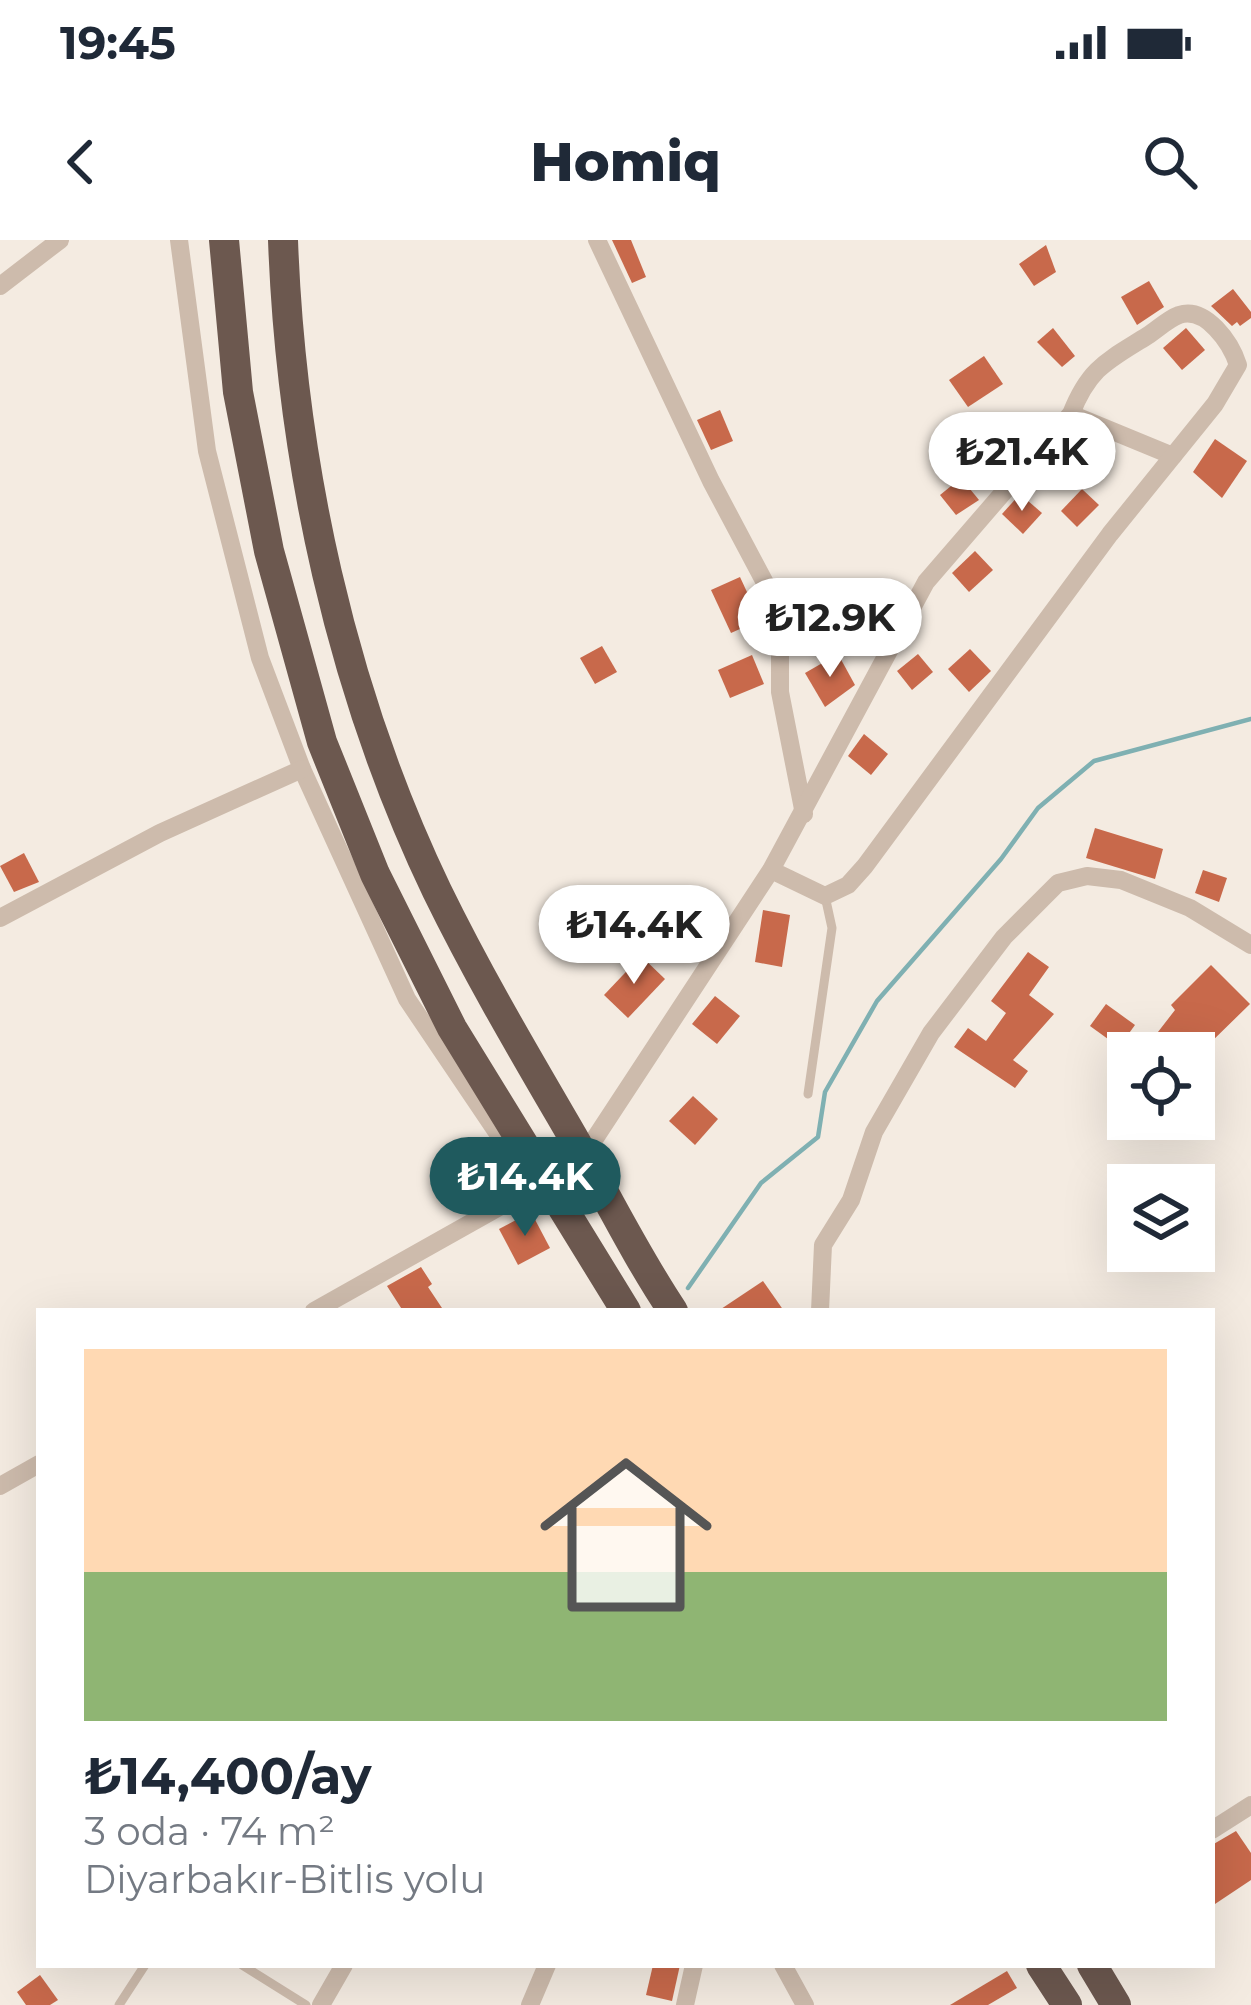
<!DOCTYPE html>
<html lang="tr">
<head>
<meta charset="utf-8">
<style>
  body { margin:0; font-family:Montserrat,sans-serif; background:#f2f2f3; color:#1f2937; height:100vh; display:flex; flex-direction:column; font-size:45px; white-space:nowrap }
  * { box-sizing:border-box; margin:0 }
  p { font-size:39px; color:#747a83 }
  .icon { flex:none; width:66px; height:66px; fill:none; stroke:currentColor; stroke-width:2; stroke-linecap:round; stroke-linejoin:round }
  .map { position:relative; flex:1; overflow:hidden }
  .panel { position:absolute; left:36px; top:1068px; width:1179px; height:660px; display:flex; flex-direction:column; background:#fff; border-radius:0px; box-shadow:0 12px 48px #0002 }
  .panel>* { flex:none }
  .controls { position:absolute; left:1107px; top:792px; display:grid; gap:24px }
  .controls a { display:grid; place-items:center; width:108px; height:108px; border-radius:0px; background:#fff; box-shadow:0 12px 48px #0002; font-size:60px }
  .price { position:absolute; translate:-50% -102px; padding:0 27px; border-radius:42px; background:#fff; color:#222; font-size:39px; line-height:78px; filter:drop-shadow(0 3px 6px #0008) }
  .price::after { content:''; position:absolute; left:50%; top:72px; width:36px; height:27px; margin-left:-18px; background:inherit; clip-path:polygon(0 0,100% 0,50% 100%) }
  .price.on { background:#1f5a5e; color:#fff }
  ul { padding:0; list-style:none }
  li { display:grid; align-content:center; gap:24px; height:636px; padding:0 48px }
  li+li { border-top:3px solid #e0e1e3 }
  li span { display:grid; place-items:center; height:372px; border-radius:0px; color:#555 }
  li>.icon { margin-inline-start:auto }
  span .icon { width:216px; height:216px; fill:#fffc; stroke-width:1 }
  li b { font-size:51px }
  .status { display:flex; justify-content:space-between; align-items:center; height:84px; padding:0 60px; background:#fff; direction:ltr }
  .status svg { height:33px; fill:currentColor }
  header { display:flex; justify-content:space-between; align-items:center; height:156px; padding:0 48px; background:#fff; font-size:54px; font-weight:800 }
  .map>svg:first-child { display:block }
  .lines { fill:none; stroke-linecap:round; stroke-linejoin:round }
  .stream { stroke:#7fb0b2; stroke-width:4.5 }
  .building { fill:#c8694b }
  .service { stroke:#cdbbac; stroke-width:9 }
  .minor { stroke:#cdbbac; stroke-width:18 }
  .trunk { stroke:#6c584f; stroke-width:30 }
</style>
</head>
<body>
<div class="status"><b>19:45</b><svg viewBox="0 0 49 12"><path d="M0 12V9h3v3zM5 12V6h3v6zM10 12V3h3v9zM15 12V0h3v12zM26 1h20v11H26zM47 4h2v5h-2z"/></svg></div>
<header><svg class="icon" aria-label="back" viewBox="0 0 24 24"><path d="M15 5l-7 7 7 7"/></svg>Homiq<svg class="icon" aria-label="search" viewBox="0 0 24 24"><circle cx="10" cy="10" r="6"/><path d="M15 15l6 6"/></svg></header>
<div class="map">
<svg width="1251" height="1765" viewBox="0 0 1251 1765">
  <rect width="100%" height="100%" fill="#f4ebe1"/>
  <g class="lines">
    <!-- stream -->
    <polyline class="stream" points="688,1048 761,943 818,897 825,852 877,761 1001,619 1038,568 1094,521 1251,479"/>
  </g>
  <!-- building -->
  <g class="building">
    <polygon points="612,0 631,0 646,37 632,43"/>
    <polygon points="1046,5 1056,32 1034,46 1019,24"/>
    <polygon points="1149,41 1164,67 1137,85 1121,57"/>
    <polygon points="1233,49 1251,72 1251,78 1240,86 1237,82 1232,86 1211,66"/>
    <polygon points="1053,88 1075,116 1062,127 1037,102"/>
    <polygon points="1186,88 1205,110 1182,130 1163,108"/>
    <polygon points="984,116 1003,144 968,167 949,140"/>
    <polygon points="720,170 733,201 711,210 697,180"/>
    <polygon points="1010,174 1032,199 1009,225 984,197"/>
    <polygon points="1215,199 1247,221 1222,258 1193,232"/>
    <polygon points="961,238 979,260 956,275 940,255"/>
    <polygon points="1082,249 1099,265 1077,287 1061,271"/>
    <polygon points="1020,254 1042,273 1023,294 1002,274"/>
    <polygon points="975,311 993,330 969,352 952,333"/>
    <polygon points="740,337 760,380 731,393 711,350"/>
    <polygon points="602,406 617,432 595,444 580,418"/>
    <polygon points="970,409 991,431 969,452 948,429"/>
    <polygon points="838,414 855,445 825,467 805,433"/>
    <polygon points="918,414 933,432 912,450 897,431"/>
    <polygon points="752,415 764,444 730,458 718,430"/>
    <polygon points="864,494 888,514 871,535 848,516"/>
    <polygon points="1095,588 1163,609 1155,639 1086,618"/>
    <polygon points="24,613 39,642 14,652 0,626"/>
    <polygon points="1203,630 1227,638 1219,662 1195,653"/>
    <polygon points="763,670 790,675 782,727 755,722"/>
    <polygon points="1028,712 1049,727 1029,755 1054,774 1013,820 1028,831 1015,848 954,807 968,788 986,801 1006,773 991,761"/>
    <polygon points="641,716 665,739 628,778 604,755"/>
    <polygon points="1211,725 1250,764 1205,808 1213,815 1194,838 1194,813 1166,813 1151,801 1175,770 1171,765"/>
    <polygon points="715,756 740,776 717,804 692,784"/>
    <polygon points="1106,764 1135,785 1119,807 1090,786"/>
    <polygon points="693,856 718,879 695,905 669,881"/>
    <polygon points="531,972 550,1008 518,1025 499,989"/>
    <polygon points="421,1027 432,1044 428,1047 444,1071 403,1071 387,1046"/>
    <polygon points="763,1041 784,1071 718,1071"/>
    <polygon points="1236,1591 1251,1613 1251,1640 1212,1666 1212,1605"/>
    <polygon points="653,1725 680,1725 672,1761 646,1755"/>
    <polygon points="1007,1731 1017,1748 988,1765 950,1765"/>
    <polygon points="40,1735 58,1760 50,1765 26,1765 17,1752"/>
  </g>
  <g class="lines">
    <!-- service -->
    <g class="service">
      <polyline points="808,854 832,688 825,656"/>
      <polyline points="242,1725 306,1765"/>
      <polyline points="119,1765 145,1725"/>
    </g>
    <!-- minor -->
    <g class="minor">
      <polyline points="179,0 207,211 260,418 302,529 407,759 525,934"/>
      <polyline points="597,0 711,241 780,371 780,452 804,574"/>
      <polyline points="0,46 60,0"/>
      <polyline points="1071,174 1173,216"/>
      <polyline points="0,678 160,593 302,529"/>
      <path d="M584,915L771,630L926,342L1071,174C1089,128 1107,121 1147,96C1158,89 1168,79 1179,75C1206,66 1231,103 1238,125L1215,164L1110,294L865,626L848,645L825,656L771,630"/>
      <polyline points="314,1071 549,939"/>
      <polyline points="820,1071 823,1005 851,960 874,892 931,793 1004,697 1058,643 1087,636 1121,640 1190,668 1251,705"/>
      <polyline points="0,1246 39,1224"/>
      <polyline points="1212,1590 1251,1565"/>
      <polyline points="783,1725 805,1765"/>
      <polyline points="321,1765 344,1725"/>
      <polyline points="530,1765 547,1725"/>
      <polyline points="685,1765 694,1725"/>
    </g>
    <!-- trunk -->
    <g class="trunk">
      <polyline points="224,0 238,152 269,311 322,502 375,634 452,788 626,1071"/>
      <path d="M283,0C291,221 341,451 437,651C477,733 523,811 569,890C604,950 634,1013 673,1071"/>
      <polyline points="1041,1725 1067,1765"/>
      <polyline points="1092,1725 1116,1765"/>
    </g>
  </g>
</svg>
<div class="controls">
<a><svg class="icon" aria-label="locate" viewBox="0 0 24 24"><circle cx="12" cy="12" r="6"/><path d="M12 2v4M12 18v4M2 12h4M18 12h4"/></svg></a>
<a><svg class="icon" aria-label="layers" viewBox="0 0 24 24"><path d="M12 4l9 5-9 5-9-5zM3 14l9 5 9-5"/></svg></a>
</div>
<b class="price" style="left:1022px;top:274px">₺21.4K</b>
<b class="price" style="left:830px;top:440px">₺12.9K</b>
<b class="price" style="left:634px;top:747px">₺14.4K</b>
<b class="price on" style="left:525px;top:999px">₺14.4K</b>
<section class="panel">
<ul>
<li><span style="background:linear-gradient(#ffd9b3 60%,#8fb573 0)"><svg class="icon" aria-label="home" viewBox="0 0 24 24"><path d="M3 11l9-7 9 7M6 9v11h12V9"/></svg></span><div><b>₺14,400/ay</b><p>3 oda · 74 m²</p><p>Diyarbakır-Bitlis yolu</p></div></li>
</ul>
</section>
</div>
</body>
</html>
